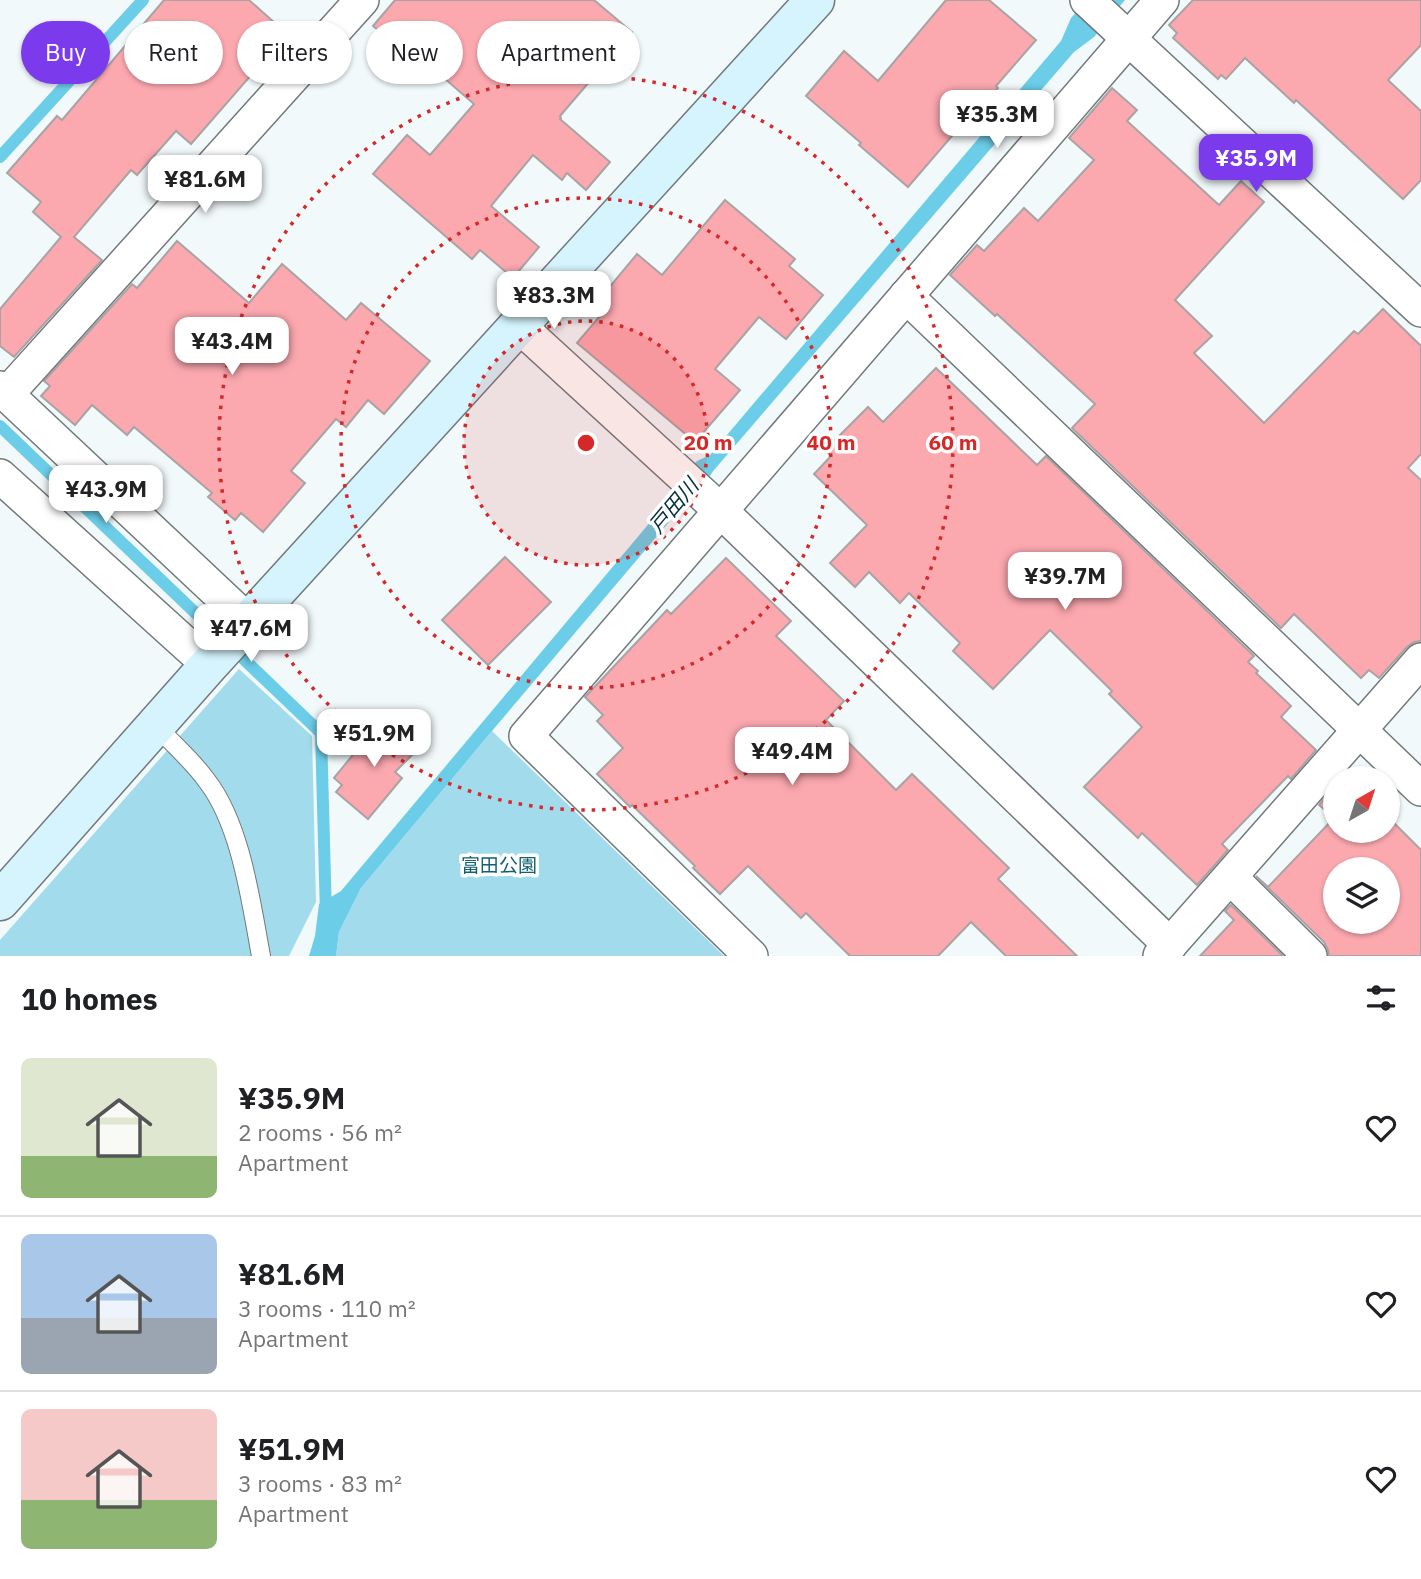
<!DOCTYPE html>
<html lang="en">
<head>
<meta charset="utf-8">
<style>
  body { margin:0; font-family:"IBM Plex Sans","Noto Sans JP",sans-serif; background:#f2f2f2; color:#202124; height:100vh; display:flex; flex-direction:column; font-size:26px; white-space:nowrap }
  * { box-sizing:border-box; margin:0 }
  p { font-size:23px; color:#757577 }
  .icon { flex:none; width:38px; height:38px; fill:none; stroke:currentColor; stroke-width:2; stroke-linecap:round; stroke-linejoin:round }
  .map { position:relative; height:956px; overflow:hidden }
  .details { display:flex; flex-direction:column; background:#fff; flex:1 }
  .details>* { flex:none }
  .top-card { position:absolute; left:21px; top:21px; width:700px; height:63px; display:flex; gap:14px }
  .needle { width:46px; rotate:39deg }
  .tools { position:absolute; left:1323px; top:766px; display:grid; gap:14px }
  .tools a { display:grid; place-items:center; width:77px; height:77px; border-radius:50%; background:#fff; box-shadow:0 2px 5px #0004; font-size:35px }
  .price { position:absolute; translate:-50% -60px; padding:0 16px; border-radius:14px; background:#fff; color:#222; font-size:23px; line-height:46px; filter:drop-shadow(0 2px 4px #0008) }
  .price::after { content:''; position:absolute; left:50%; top:42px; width:21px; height:16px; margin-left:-10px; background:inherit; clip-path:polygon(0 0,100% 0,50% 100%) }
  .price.on { background:#7c3aed; color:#fff }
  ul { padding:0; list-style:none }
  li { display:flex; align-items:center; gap:21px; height:175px; padding:0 21px }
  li+li { border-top:2px solid #e0e0e0 }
  li span { display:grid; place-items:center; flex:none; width:196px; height:140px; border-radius:10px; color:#555 }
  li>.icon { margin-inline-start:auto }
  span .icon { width:84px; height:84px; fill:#fffc; stroke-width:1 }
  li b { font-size:30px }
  h2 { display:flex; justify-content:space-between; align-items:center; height:84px; padding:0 21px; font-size:30px }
  .pill { padding:0 24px; border-radius:32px; background:#fff; box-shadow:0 2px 5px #0004; font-size:24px; line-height:63px }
  .pill.on { background:#7c3aed; color:#fff }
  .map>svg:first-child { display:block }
  .green { fill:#a2dbec }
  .water { fill:#6ccde8 }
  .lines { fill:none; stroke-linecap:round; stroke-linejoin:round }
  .stream { stroke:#6ccde8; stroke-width:12 }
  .building { fill:#fba8af; stroke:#aaa3a3; stroke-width:2; fill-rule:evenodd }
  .lane-casing { stroke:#73797b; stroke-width:20 }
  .street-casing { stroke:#73797b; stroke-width:36 }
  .secondary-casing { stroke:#73797b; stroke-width:41 }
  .lane { stroke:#fff; stroke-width:18 }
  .street { stroke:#fff; stroke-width:33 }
  .secondary { stroke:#d5f4fd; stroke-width:38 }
  .ring { fill:none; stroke:#d62828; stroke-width:3.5; stroke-dasharray:3.5 7 }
  .labels { text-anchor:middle; stroke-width:7; stroke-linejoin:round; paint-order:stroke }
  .park-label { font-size:19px; fill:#116174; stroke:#fff }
  .water-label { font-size:21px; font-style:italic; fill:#01313d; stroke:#fff }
  .centre { fill:#d62828; stroke:#fff; stroke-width:3.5 }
  .ring-label { font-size:21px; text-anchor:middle; font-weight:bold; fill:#d62828; stroke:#fff; stroke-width:7; stroke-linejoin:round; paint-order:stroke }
</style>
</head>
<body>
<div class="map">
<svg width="1421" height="956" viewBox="0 0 1421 956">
  <rect width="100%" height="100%" fill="#f2f9fb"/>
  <!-- green -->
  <g class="green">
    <polygon points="239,669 312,736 316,902 289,956 0,956 0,940"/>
    <polygon points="492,731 724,956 336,956 339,932 361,888"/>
  </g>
  <!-- water -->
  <polygon class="water" points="1087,0 1125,0 1094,37 1074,52 714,470 687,508 680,509 492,731 361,888 339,932 336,956 309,956 315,936 319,904 341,891 667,502 672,486 697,461 710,455 1061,41 1071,18"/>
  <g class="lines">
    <!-- stream -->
    <g class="stream">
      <polyline points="0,157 143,0"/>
      <polyline points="0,426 321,733 326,915"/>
    </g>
  </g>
  <!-- building -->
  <g class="building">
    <polygon points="164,0 249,0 294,40 267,71 260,65 191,144 176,131 137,175 131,170 74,237 102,260 14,357 0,346 0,309 61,237 33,212 41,202 7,173 57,116 62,120"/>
    <polygon points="395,0 594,0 632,32 560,116 561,118 560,119 610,162 586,190 567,173 562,180 533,155 491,206 539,247 513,278 480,250 472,259 373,174 407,135 430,155 474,104 414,52 410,57 373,26"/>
    <polygon points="946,0 989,0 1036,40 996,86 998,88 961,133 957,130 908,187 859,145 861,143 806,96 844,51 878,81"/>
    <polygon points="1193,0 1421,0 1421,45 1388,80 1421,111 1421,180 1403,199 1296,100 1294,103 1245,58 1226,79 1221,75 1218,79 1173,38 1177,33 1169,25"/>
    <polygon points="1112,88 1137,110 1127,121 1219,205 1241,181 1264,202 1175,300 1212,336 1194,353 1264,423 1354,331 1358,334 1383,309 1421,346 1421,454 1408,468 1421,480 1421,641 1414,642 1407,647 1379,678 1369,670 1361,678 1294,614 1281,628 1072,428 1095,404 997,314 995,316 950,275 977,245 984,251 1024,208 1038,221 1094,160 1069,138"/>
    <polygon points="725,200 795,259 789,266 823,295 786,339 759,317 715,369 740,390 695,442 577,343 606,309 597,302 637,254 662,275"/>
    <polygon points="177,241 249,303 282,264 346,320 361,303 430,361 384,414 368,400 346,427 336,419 291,471 305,483 263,532 241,513 235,520 208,497 212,493 134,427 127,435 92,405 75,425 41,396 50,386 44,381 132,284 137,288"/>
    <polygon points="936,368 1037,465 1046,456 1254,656 1248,662 1258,671 1256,673 1291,706 1281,717 1316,750 1291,779 1288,776 1222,844 1228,850 1197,885 1142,833 1138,838 1084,787 1142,727 1109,694 1112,691 1050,630 993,689 953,651 960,643 909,593 900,603 869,572 855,587 830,563 867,525 814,474 831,456 825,450 868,407 883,422"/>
    <polygon points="505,557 551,602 488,665 442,620"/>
    <polygon points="726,558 791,621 776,636 844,701 826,720 896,790 912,774 1009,868 998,879 1077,956 1006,956 971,922 938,956 850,956 806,913 801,918 748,866 720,894 693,868 695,866 632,805 630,807 597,774 623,748 597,721 603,715 585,697 667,610 671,614"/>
    <polygon points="383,718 416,751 395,772 402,778 368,819 336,792 342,785 334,778"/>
    <path d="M1335,786V831H1388V802L1397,810L1389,818L1421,850V956H1329L1328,950L1324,942L1256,876L1268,887L1334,818L1319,805ZM1335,870H1388V922H1335Z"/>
    <polygon points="1231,905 1283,956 1200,956 1234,920 1225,911"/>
  </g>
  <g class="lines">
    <defs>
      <path id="lane" d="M155,725C172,743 193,761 207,781C241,825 251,902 261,956"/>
      <g id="street">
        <polyline points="1087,0 1421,310"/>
        <polyline points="906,296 1421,789"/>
        <polyline points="519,326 721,511 1170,945"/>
        <polyline points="0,388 249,622"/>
        <polyline points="7,394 362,0"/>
        <polyline points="0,476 209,665"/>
        <polyline points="1230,877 1310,956"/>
        <polyline points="751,956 526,736 1162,0"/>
        <polyline points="1160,956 1421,660"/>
      </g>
      <polyline id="secondary" points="0,901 209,665 815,0"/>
    </defs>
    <!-- lane casing -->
    <use href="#lane" class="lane-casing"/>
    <!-- street casing -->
    <use href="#street" class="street-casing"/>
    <!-- secondary casing -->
    <use href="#secondary" class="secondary-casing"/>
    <!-- lane -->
    <use href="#lane" class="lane"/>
    <!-- street -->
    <use href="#street" class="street"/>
    <!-- secondary -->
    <use href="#secondary" class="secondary"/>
  </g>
  <!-- distance rings -->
  <circle cx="586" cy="443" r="122" fill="#d62828" fill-opacity=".12"/>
  <g class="ring">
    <circle cx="586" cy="443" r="122"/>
    <circle cx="586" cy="443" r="245"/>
    <circle cx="586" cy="443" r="367"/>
  </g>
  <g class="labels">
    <!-- park labels -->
    <g class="park-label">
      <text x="499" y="872">富田公園</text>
    </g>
    <!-- water labels -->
    <g class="water-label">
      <text transform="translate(674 506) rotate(-50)" y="7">戸田川</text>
    </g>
  </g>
  <circle cx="586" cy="443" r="10" class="centre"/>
  <g class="ring-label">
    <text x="708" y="450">20 m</text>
    <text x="831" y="450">40 m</text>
    <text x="953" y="450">60 m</text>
  </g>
</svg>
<div class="tools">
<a><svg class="needle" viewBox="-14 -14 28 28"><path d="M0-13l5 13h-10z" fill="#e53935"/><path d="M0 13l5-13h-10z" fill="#757577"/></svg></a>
<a><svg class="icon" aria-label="layers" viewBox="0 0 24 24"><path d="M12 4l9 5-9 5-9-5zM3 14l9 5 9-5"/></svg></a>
</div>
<b class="price" style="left:997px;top:150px">¥35.3M</b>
<b class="price on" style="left:1256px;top:194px">¥35.9M</b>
<b class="price" style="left:205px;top:215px">¥81.6M</b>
<b class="price" style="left:554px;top:331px">¥83.3M</b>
<b class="price" style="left:232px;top:377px">¥43.4M</b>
<b class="price" style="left:106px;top:525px">¥43.9M</b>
<b class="price" style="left:1065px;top:612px">¥39.7M</b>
<b class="price" style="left:251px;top:664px">¥47.6M</b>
<b class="price" style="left:374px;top:769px">¥51.9M</b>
<b class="price" style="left:792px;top:787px">¥49.4M</b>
<div class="top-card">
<a class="pill on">Buy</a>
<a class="pill">Rent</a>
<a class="pill">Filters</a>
<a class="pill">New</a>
<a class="pill">Apartment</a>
</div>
</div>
<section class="details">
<h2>10 homes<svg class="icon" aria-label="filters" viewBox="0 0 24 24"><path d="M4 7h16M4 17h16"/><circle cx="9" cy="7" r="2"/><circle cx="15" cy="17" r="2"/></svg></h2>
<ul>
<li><span style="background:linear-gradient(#dfe7d0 70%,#8fb573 0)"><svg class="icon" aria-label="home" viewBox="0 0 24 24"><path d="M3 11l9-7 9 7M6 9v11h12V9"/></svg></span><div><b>¥35.9M</b><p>2 rooms · 56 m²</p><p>Apartment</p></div><svg class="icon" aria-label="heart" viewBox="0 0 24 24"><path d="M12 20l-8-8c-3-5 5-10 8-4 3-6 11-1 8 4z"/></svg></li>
<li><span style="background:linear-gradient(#a9c7e8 60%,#9aa5b1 0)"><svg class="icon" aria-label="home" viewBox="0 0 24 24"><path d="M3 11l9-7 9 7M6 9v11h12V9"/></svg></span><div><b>¥81.6M</b><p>3 rooms · 110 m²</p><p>Apartment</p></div><svg class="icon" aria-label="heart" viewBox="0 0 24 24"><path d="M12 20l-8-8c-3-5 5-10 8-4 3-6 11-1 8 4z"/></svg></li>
<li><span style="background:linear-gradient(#f6c9c9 65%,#8fb573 0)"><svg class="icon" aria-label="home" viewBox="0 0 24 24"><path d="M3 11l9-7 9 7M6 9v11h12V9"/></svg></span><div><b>¥51.9M</b><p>3 rooms · 83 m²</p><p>Apartment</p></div><svg class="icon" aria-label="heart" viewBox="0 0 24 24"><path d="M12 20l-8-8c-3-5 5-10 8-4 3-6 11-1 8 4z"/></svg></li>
</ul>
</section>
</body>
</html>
